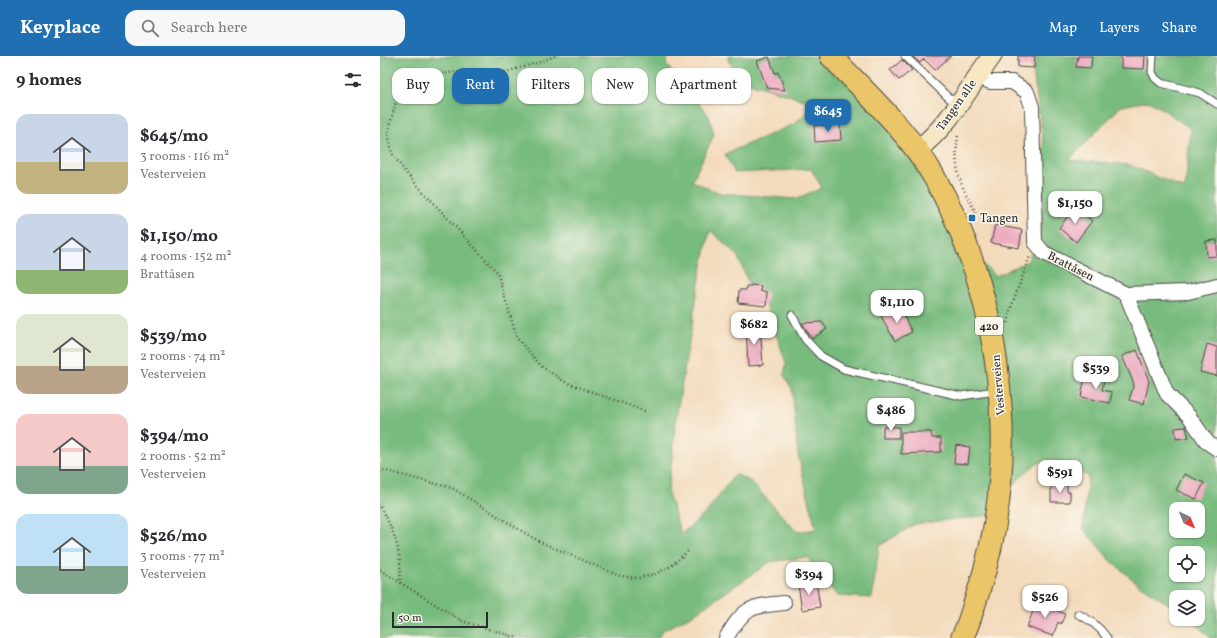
<!DOCTYPE html>
<html lang="en">
<head>
<meta charset="utf-8">
<style>
  body { margin:0; font-family:Vollkorn,serif; background:#f7f7f7; color:#2b2b33; height:100vh; display:flex; flex-direction:column; font-size:15px; white-space:nowrap }
  * { box-sizing:border-box; margin:0 }
  p { font-size:13px; color:#7c7c81 }
  .icon { flex:none; width:22px; height:22px; fill:none; stroke:currentColor; stroke-width:2; stroke-linecap:round; stroke-linejoin:round }
  .map { position:relative; flex:1; overflow:hidden }
  .side { display:flex; flex-direction:column; background:#fff; width:380px }
  .side>* { flex:none }
  .hud { position:absolute; left:12px; top:12px; width:380px; height:36px; display:flex; gap:8px }
  .needle { width:26px; rotate:136deg }
  .buttons { position:absolute; left:789px; top:446px; display:grid; gap:8px }
  .buttons a { display:grid; place-items:center; width:36px; height:36px; border-radius:8px; background:#fff; box-shadow:0 1px 3px #0004; font-size:20px }
  .scale { position:absolute; left:12px; bottom:10px; width:96px; box-sizing:border-box; padding-left:4px; border:2px solid #2b2b2b; border-top:0; font-size:11px; line-height:14px; white-space:nowrap; color:#2b2b2b; -webkit-text-stroke:3px #fbf7ec; paint-order:stroke }
  .price { position:absolute; translate:-50% -34px; padding:0 9px; border-radius:8px; background:#fff; color:#222; font-size:13px; line-height:26px; filter:drop-shadow(0 1px 2px #0008) }
  .price::after { content:''; position:absolute; left:50%; top:24px; width:12px; height:9px; margin-left:-6px; background:inherit; clip-path:polygon(0 0,100% 0,50% 100%) }
  .price.on { background:#1f6fb2; color:#fff }
  ul { padding:0; list-style:none }
  li { display:flex; align-items:center; gap:12px; height:100px; padding:0 16px }
  li span { display:grid; place-items:center; flex:none; width:112px; height:80px; border-radius:12px; color:#555 }
  li>.icon { margin-inline-start:auto }
  span .icon { width:48px; height:48px; fill:#fffc; stroke-width:1 }
  li b { font-size:17px }
  h2 { display:flex; justify-content:space-between; align-items:center; height:48px; padding:0 16px; font-size:17px }
  .chip { padding:0 14px; border-radius:12px; background:#fff; box-shadow:0 1px 3px #0004; font-size:14px; line-height:36px }
  .chip.on { background:#1f6fb2; color:#fff }
  header { display:flex; align-items:center; gap:24px; box-sizing:border-box; height:56px; padding:0 20px; background:#1f6fb2; color:#fff }
  header strong { font-size:19px }
  nav { display:flex; gap:22px; margin-inline-start:auto; font-size:14px }
  .search { width:280px; height:36px; background:#f7f7f7; display:flex; align-items:center; gap:10px; box-sizing:border-box; padding:0 14px; border-radius:12px; color:#7c7c81; font-size:15px }
  main { display:flex; flex:1; min-height:0 }
  .map>svg:first-child { display:block }
  .forest { fill:#78bb7e; stroke:#527354; fill-rule:evenodd }
  .building { fill:#ecadc1 }
  .lines { fill:none; stroke-linecap:round; stroke-linejoin:round }
  .lane-casing { stroke:#494541; stroke-width:9 }
  .street-casing { stroke:#494541; stroke-width:16 }
  .secondary-casing { stroke:#494541; stroke-width:21 }
  .primary-casing { stroke:#494541; stroke-width:24 }
  .path { stroke:#494541; stroke-width:2.5; stroke-dasharray:1 3; stroke-linecap:butt }
  .lane { stroke:#fff; stroke-width:7 }
  .street { stroke:#fff; stroke-width:14 }
  .secondary { stroke:#f7e8c3; stroke-width:19 }
  .primary { stroke:#eac669; stroke-width:22 }
  .poi-dot { fill:#1f6fb2; stroke:#fbf7ec; stroke-width:1.5 }
  .labels { text-anchor:middle; stroke-width:3; stroke-linejoin:round; paint-order:stroke }
  .shield { fill:#fbf7ec; stroke:#696865; stroke-width:1 }
  .shield-label { font-size:11px; font-weight:bold; fill:#2b2b2b }
  .street-label { font-size:12px; fill:#2b2b2b; stroke:#fbf7ec }
  .poi-label { font-size:12px; fill:#2b2b2b; stroke:#fbf7ec; text-anchor:start }
</style>
</head>
<body>
<header>
<strong>Keyplace</strong>
<div class="search"><svg class="icon" aria-label="search" viewBox="0 0 24 24"><circle cx="10" cy="10" r="6"/><path d="M15 15l6 6"/></svg>Search here</div>
<nav><a>Map</a><a>Layers</a><a>Share</a></nav>
</header>
<main>
<section class="side">
<h2>9 homes<svg class="icon" aria-label="filters" viewBox="0 0 24 24"><path d="M4 7h16M4 17h16"/><circle cx="9" cy="7" r="2"/><circle cx="15" cy="17" r="2"/></svg></h2>
<ul>
<li><span style="background:linear-gradient(#c9d6e8 60%,#c2b280 0)"><svg class="icon" aria-label="home" viewBox="0 0 24 24"><path d="M3 11l9-7 9 7M6 9v11h12V9"/></svg></span><div><b>$645/mo</b><p>3 rooms · 116 m²</p><p>Vesterveien</p></div></li>
<li><span style="background:linear-gradient(#c9d6e8 70%,#8fb573 0)"><svg class="icon" aria-label="home" viewBox="0 0 24 24"><path d="M3 11l9-7 9 7M6 9v11h12V9"/></svg></span><div><b>$1,150/mo</b><p>4 rooms · 152 m²</p><p>Brattåsen</p></div></li>
<li><span style="background:linear-gradient(#dfe7d0 65%,#b9a48a 0)"><svg class="icon" aria-label="home" viewBox="0 0 24 24"><path d="M3 11l9-7 9 7M6 9v11h12V9"/></svg></span><div><b>$539/mo</b><p>2 rooms · 74 m²</p><p>Vesterveien</p></div></li>
<li><span style="background:linear-gradient(#f6c9c9 65%,#7fa58c 0)"><svg class="icon" aria-label="home" viewBox="0 0 24 24"><path d="M3 11l9-7 9 7M6 9v11h12V9"/></svg></span><div><b>$394/mo</b><p>2 rooms · 52 m²</p><p>Vesterveien</p></div></li>
<li><span style="background:linear-gradient(#bfe0f5 65%,#7fa58c 0)"><svg class="icon" aria-label="home" viewBox="0 0 24 24"><path d="M3 11l9-7 9 7M6 9v11h12V9"/></svg></span><div><b>$526/mo</b><p>3 rooms · 77 m²</p><p>Vesterveien</p></div></li>
</ul>
</section>
<div class="map">
<svg width="837" height="582" viewBox="0 0 837 582">
  <rect width="100%" height="100%" fill="#fbf7ec"/>
  <filter id="ink" filterUnits="userSpaceOnUse"><feTurbulence type="fractalNoise" baseFrequency=".025" numOctaves="2"/><feDisplacementMap in="SourceGraphic" scale="8" xChannelSelector="R" yChannelSelector="G"/><feConvolveMatrix kernelMatrix="1 2 1 2 8 2 1 2 1" color-interpolation-filters="sRGB"/></filter>
  <filter id="wash" filterUnits="userSpaceOnUse"><feTurbulence type="fractalNoise" baseFrequency=".012" numOctaves="4" result="noise"/><feDisplacementMap in="SourceGraphic" scale="16" xChannelSelector="R" yChannelSelector="G"/><feGaussianBlur stdDeviation="0.9" result="paint"/><feColorMatrix in="noise" values="0 0 0 0 0 0 0 0 0 0 0 0 0 0 0 0 0 1.4 0 .05"/><feComposite in="paint" operator="in"/></filter>
  <g filter="url(#wash)">
    <rect width="100%" height="100%" fill="#f3dabb"/>
    <!-- forest -->
    <path class="forest" d="M0,0H289L286,8L329,60L334,79L312,125L340,137L415,143L442,132L431,113L355,117L345,98L414,68L437,48L366,26L349,6L348,0H445L511,70L592,198L616,220L648,205L662,168L664,90L653,15V0H837V582H830L811,563H818V541H796V553L759,529L729,503L703,472L708,420C699,416 680,405 671,404C649,403 622,443 610,459L535,468L499,490L492,542L457,540L427,501L390,506L311,560L283,574L278,582H0ZM768,45L778,50L811,73L805,133L750,109L689,104L741,50ZM330,174L357,199L369,228L386,248L406,307L404,319L412,333L418,399L436,473L417,476L370,425L355,418L326,457L301,478L288,437L296,362L321,215ZM796,453H818V475H796ZM796,497H818V519H796Z"/>
    <g id="blocks">
      <!-- building -->
      <g class="building">
        <polygon points="532,0 571,0 555,14 544,3 540,7"/>
        <polygon points="638,0 655,0 654,12 638,11"/>
        <polygon points="698,0 712,0 711,12 696,11"/>
        <polygon points="741,0 765,0 764,13 741,12"/>
        <polygon points="389,1 395,17 398,16 405,34 387,32 377,5"/>
        <polygon points="522,4 532,14 519,24 510,14"/>
        <polygon points="460,68 461,84 435,86 434,70"/>
        <polygon points="692,155 698,159 701,156 712,165 696,186 679,172"/>
        <polygon points="615,169 642,174 639,192 611,187"/>
        <polygon points="837,184 837,200 827,201 826,185"/>
        <polygon points="371,229 381,230 380,235 387,236 386,250 358,247 359,234 366,234 366,230 371,230"/>
        <polygon points="519,251 532,276 515,285 501,260"/>
        <polygon points="442,266 447,273 432,283 422,267"/>
        <polygon points="366,270 380,270 383,309 368,310"/>
        <polygon points="827,288 837,291 837,320 820,316"/>
        <polygon points="757,294 769,325 764,348 749,344 754,328 742,300"/>
        <polygon points="705,321 724,324 722,334 732,336 730,347 701,341"/>
        <rect x="503" y="371" width="16" height="11"/>
        <polygon points="806,371 809,381 796,383 795,372"/>
        <polygon points="521,376 551,376 552,382 561,382 561,396 521,398"/>
        <polygon points="576,389 590,391 588,408 574,407"/>
        <polygon points="804,418 824,427 816,443 796,434"/>
        <polygon points="687,428 687,436 690,436 690,446 671,446 671,429"/>
        <polygon points="436,526 440,551 422,554 418,529"/>
        <polygon points="657,545 685,558 681,568 678,566 673,580 647,571"/>
      </g>
    </g>
  </g>
  <g filter="url(#ink)">
    <use href="#blocks" fill-opacity="0" stroke="#494541" stroke-width="1"/>
    <g class="lines">
      <defs>
        <g id="lane">
          <polyline points="525,0 569,42 579,48"/>
          <polyline points="773,0 772,16 775,22 781,27 820,37 837,48"/>
          <polyline points="412,259 425,283 441,300 464,313 581,340 616,335"/>
          <path d="M698,558C710,564 719,570 727,582"/>
        </g>
        <g id="street">
          <polyline points="597,20 610,26 632,26 647,36 652,51 655,186 664,197 746,238 808,236 837,229"/>
          <polyline points="746,238 787,338 809,360 827,386 837,393"/>
          <path d="M346,582C364,552 369,550 404,547"/>
        </g>
        <path id="secondary" d="M536,95C572,67 586,35 612,0"/>
        <path id="primary" d="M451,0C486,37 527,74 553,119C623,241 642,403 598,537C593,552 589,568 582,582"/>
      </defs>
      <!-- lane casing -->
      <use href="#lane" class="lane-casing"/>
      <!-- street casing -->
      <use href="#street" class="street-casing"/>
      <!-- secondary casing -->
      <use href="#secondary" class="secondary-casing"/>
      <!-- primary casing -->
      <use href="#primary" class="primary-casing"/>
      <!-- path -->
      <g class="path">
        <polyline points="175,0 157,7 108,21 75,16 37,22 16,45 8,76 12,97 26,117 117,216 137,282 161,310 185,326 267,356"/>
        <path d="M578,80C573,114 580,128 596,157"/>
        <polyline points="628,267 630,254 650,200"/>
        <polyline points="0,416 3,414 72,432 158,485 240,520 257,522 275,518 291,510 308,495"/>
        <path d="M0,451C15,476 22,496 20,525"/>
        <polyline points="0,514 82,565 138,582"/>
      </g>
      <!-- lane -->
      <use href="#lane" class="lane"/>
      <!-- street -->
      <use href="#street" class="street"/>
      <!-- secondary -->
      <use href="#secondary" class="secondary"/>
      <!-- primary -->
      <use href="#primary" class="primary"/>
    </g>
  </g>
  <!-- markers -->
  <rect class="poi-dot" x="588" y="158" width="8" height="8" rx="2"/>
  <g class="labels">
    <!-- shield labels -->
    <rect class="shield" x="595" y="261" width="28" height="18" rx="3"/>
    <g class="shield-label">
      <text x="609" y="274">420</text>
    </g>
    <!-- street labels -->
    <g class="street-label">
      <text transform="translate(576 49) rotate(-55)" y="4">Tangen alle</text>
      <text transform="translate(691 210) rotate(27)" y="4">Brattåsen</text>
      <text transform="translate(618 329) rotate(-95)" y="4">Vesterveien</text>
    </g>
    <!-- poi labels -->
    <g class="poi-label">
      <text x="600" y="166">Tangen</text>
    </g>
  </g>
</svg>
<div class="buttons">
<a><svg class="needle" viewBox="-14 -14 28 28"><path d="M0-13l5 13h-10z" fill="#e53935"/><path d="M0 13l5-13h-10z" fill="#7c7c81"/></svg></a>
<a><svg class="icon" aria-label="locate" viewBox="0 0 24 24"><circle cx="12" cy="12" r="6"/><path d="M12 2v4M12 18v4M2 12h4M18 12h4"/></svg></a>
<a><svg class="icon" aria-label="layers" viewBox="0 0 24 24"><path d="M12 4l9 5-9 5-9-5zM3 14l9 5 9-5"/></svg></a>
</div>
<div class="scale">50 m</div>
<b class="price on" style="left:448px;top:77px">$645</b>
<b class="price" style="left:695px;top:169px">$1,150</b>
<b class="price" style="left:517px;top:268px">$1,110</b>
<b class="price" style="left:374px;top:290px">$682</b>
<b class="price" style="left:716px;top:334px">$539</b>
<b class="price" style="left:511px;top:376px">$486</b>
<b class="price" style="left:680px;top:438px">$591</b>
<b class="price" style="left:429px;top:540px">$394</b>
<b class="price" style="left:665px;top:563px">$526</b>
<div class="hud">
<a class="chip">Buy</a>
<a class="chip on">Rent</a>
<a class="chip">Filters</a>
<a class="chip">New</a>
<a class="chip">Apartment</a>
</div>
</div>
</main>
</body>
</html>
